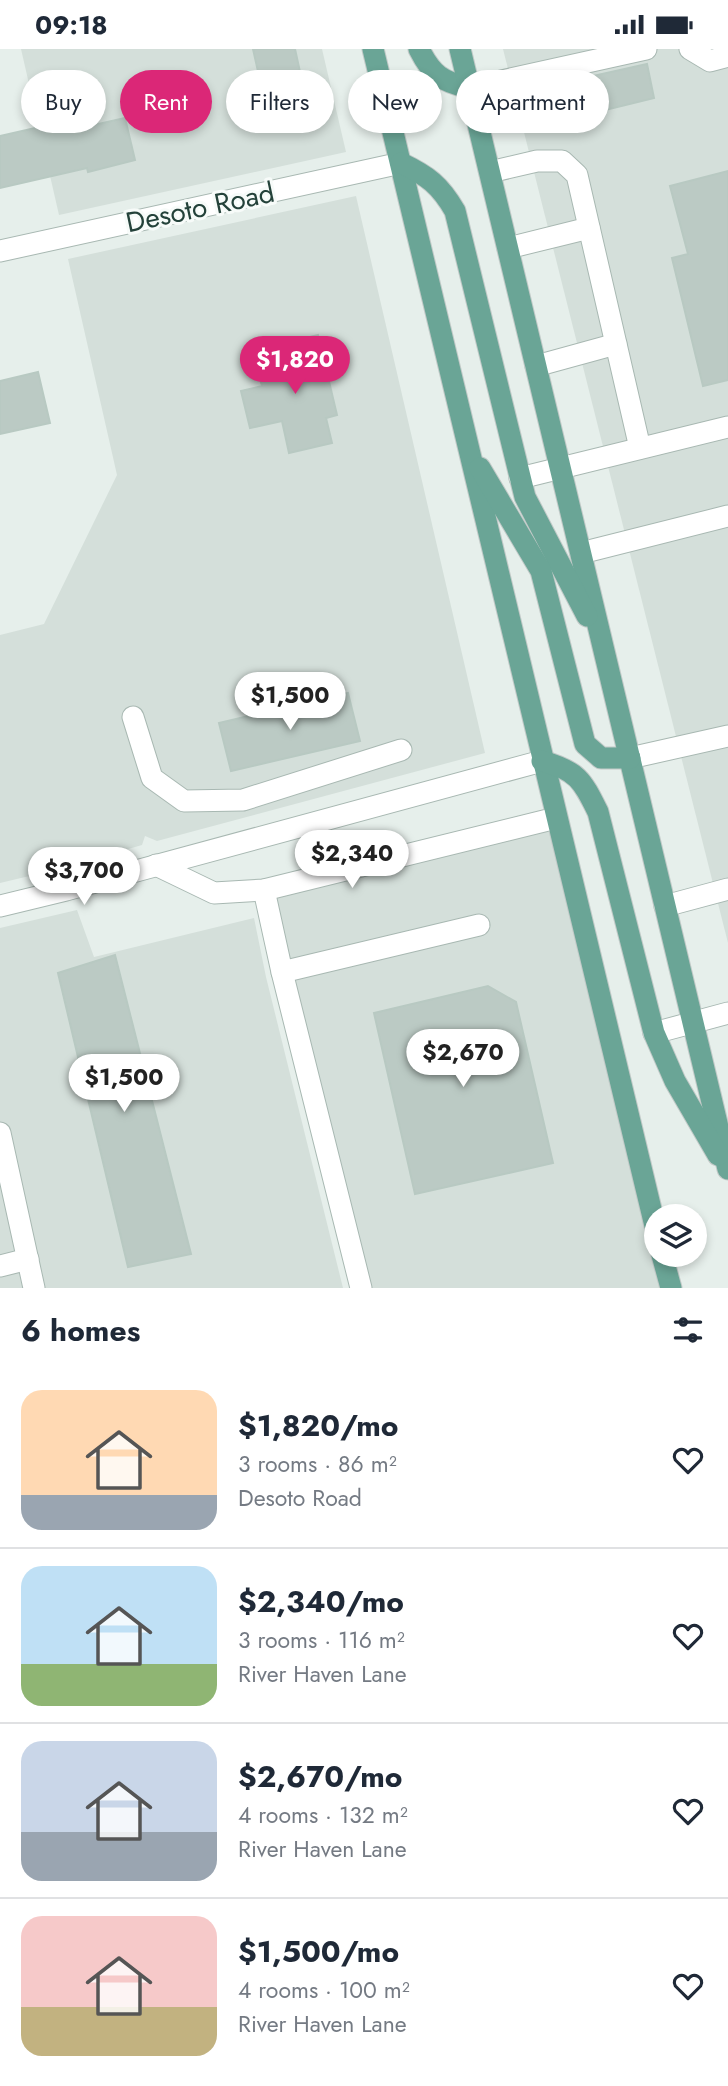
<!DOCTYPE html>
<html lang="en">
<head>
<meta charset="utf-8">
<style>
  body { margin:0; font-family:Jost,sans-serif; background:#f2f2f3; color:#1f2937; height:100vh; display:flex; flex-direction:column; font-size:26px; white-space:nowrap }
  * { box-sizing:border-box; margin:0 }
  p { font-size:23px; color:#747a83 }
  .icon { flex:none; width:38px; height:38px; fill:none; stroke:currentColor; stroke-width:2; stroke-linecap:round; stroke-linejoin:round }
  .map { position:relative; height:1239px; overflow:hidden }
  .drawer { display:flex; flex-direction:column; background:#fff; flex:1 }
  .drawer>* { flex:none }
  .banner { position:absolute; left:21px; top:21px; width:686px; height:63px; display:flex; gap:14px }
  .fabs { position:absolute; left:644px; top:1155px; display:grid; gap:14px }
  .fabs a { display:grid; place-items:center; width:63px; height:63px; border-radius:50%; background:#fff; box-shadow:0 4px 10px #0003; font-size:35px }
  .price { position:absolute; translate:-50% -60px; padding:0 16px; border-radius:24px; background:#fff; color:#222; font-size:23px; line-height:46px; filter:drop-shadow(0 2px 4px #0008) }
  .price::after { content:''; position:absolute; left:50%; top:42px; width:21px; height:16px; margin-left:-10px; background:inherit; clip-path:polygon(0 0,100% 0,50% 100%) }
  .price.current { background:#db2777; color:#fff }
  ul { padding:0; list-style:none }
  li { display:flex; align-items:center; gap:21px; height:175px; padding:0 21px }
  li+li { border-top:2px solid #e0e1e3 }
  li span { display:grid; place-items:center; flex:none; width:196px; height:140px; border-radius:21px; color:#555 }
  li>.icon { margin-inline-start:auto }
  span .icon { width:84px; height:84px; fill:#fffc; stroke-width:1 }
  li b { font-size:30px }
  h2 { display:flex; justify-content:space-between; align-items:center; height:84px; padding:0 21px; font-size:30px }
  .chip { padding:0 24px; border-radius:32px; background:#fff; box-shadow:0 4px 10px #0003; font-size:24px; line-height:63px }
  .chip.current { background:#db2777; color:#fff }
  .status { display:flex; justify-content:space-between; align-items:center; height:49px; padding:0 35px; background:#fff; direction:ltr }
  .status svg { height:19px; fill:currentColor }
  .map>svg:first-child { display:block }
  .built { fill:#d4dfda }
  .building { fill:#bbcac4; stroke:#b8c9c2; stroke-width:2 }
  .lines { fill:none; stroke-linecap:round; stroke-linejoin:round }
  .minor-casing { stroke:#a8b8b2; stroke-width:23 }
  .major-casing { stroke:#c2cac8; stroke-width:23 }
  .minor { stroke:#fff; stroke-width:21 }
  .major { stroke:#6aa596; stroke-width:21 }
  .labels { text-anchor:middle; stroke-width:6; stroke-linejoin:round; paint-order:stroke }
  .street-label { font-size:28px; fill:#24423a; stroke:#f7fbf9 }
</style>
</head>
<body>
<div class="status"><b>09:18</b><svg viewBox="0 0 49 12"><path d="M0 12V9h3v3zM5 12V6h3v6zM10 12V3h3v9zM15 12V0h3v12zM26 1h20v11H26zM47 4h2v5h-2z"/></svg></div>
<div class="map">
<svg width="728" height="1239" viewBox="0 0 728 1239">
  <rect width="100%" height="100%" fill="#e6efeb"/>
  <!-- built -->
  <g class="built">
    <polygon points="21,0 322,0 346,103 59,166"/>
    <polygon points="503,0 728,0 728,894"/>
    <polygon points="356,147 485,704 157,792 145,787 142,796 63,819 0,834 0,586 44,575 117,426 68,210"/>
    <polygon points="556,769 656,1181 656,1206 663,1239 361,1239 264,841"/>
    <polygon points="77,861 94,908 254,869 266,928 343,1239 0,1239 0,879"/>
  </g>
  <!-- building -->
  <g class="building">
    <polygon points="253,0 295,0 307,55 267,63"/>
    <polygon points="647,15 654,49 601,62 593,27"/>
    <polygon points="79,69 81,79 125,69 135,111 88,123 87,119 0,139 0,87"/>
    <polygon points="728,122 728,331 703,337 672,209 688,205 670,137"/>
    <polygon points="318,286 337,366 326,369 332,394 289,404 282,372 250,379 241,342 262,337 260,330 280,326 274,297"/>
    <polygon points="38,323 50,374 0,385 0,332"/>
    <polygon points="348,644 360,692 231,722 219,674"/>
    <polygon points="115,906 191,1205 128,1218 58,924"/>
    <polygon points="488,937 516,953 553,1114 415,1145 374,964"/>
  </g>
  <g class="lines">
    <defs>
      <g id="minor">
        <polyline points="690,0 710,12 728,7"/>
        <polyline points="470,39 646,0"/>
        <polyline points="490,123 537,112 562,112 577,126 640,399"/>
        <polyline points="508,199 589,179"/>
        <polyline points="0,202 401,114"/>
        <polyline points="536,317 616,295"/>
        <polyline points="520,429 728,378"/>
        <polyline points="581,504 728,467"/>
        <polyline points="133,668 152,729 184,752 243,751 401,701"/>
        <polyline points="630,709 728,687"/>
        <polyline points="156,816 214,844 264,841 556,769"/>
        <polyline points="264,841 282,923 361,1239"/>
        <polyline points="0,857 66,841 542,712"/>
        <polyline points="665,857 728,840"/>
        <polyline points="282,923 479,876"/>
        <polyline points="654,984 728,964"/>
        <polyline points="0,1084 34,1239"/>
        <polyline points="0,1217 28,1210"/>
      </g>
      <g id="major">
        <polyline points="373,0 656,1181"/>
        <path d="M419,0C432,26 442,33 470,39"/>
        <polyline points="460,0 728,1120"/>
        <path d="M401,114C428,127 440,136 455,162L525,448L587,567"/>
        <polyline points="480,419 541,522 585,695 601,709 630,709"/>
        <path d="M542,712C578,722 582,731 598,763L654,984L675,1032L718,1106"/>
        <polyline points="662,1206 671,1239"/>
      </g>
    </defs>
    <!-- minor casing -->
    <use href="#minor" class="minor-casing"/>
    <!-- major casing -->
    <use href="#major" class="major-casing"/>
    <!-- minor -->
    <use href="#minor" class="minor"/>
    <!-- major -->
    <use href="#major" class="major"/>
  </g>
  <g class="labels">
    <!-- street labels -->
    <g class="street-label">
      <text transform="translate(200 158) rotate(-12)" y="10">Desoto Road</text>
    </g>
  </g>
</svg>
<div class="fabs">
<a><svg class="icon" aria-label="layers" viewBox="0 0 24 24"><path d="M12 4l9 5-9 5-9-5zM3 14l9 5 9-5"/></svg></a>
</div>
<b class="price current" style="left:295px;top:347px">$1,820</b>
<b class="price" style="left:290px;top:683px">$1,500</b>
<b class="price" style="left:352px;top:841px">$2,340</b>
<b class="price" style="left:84px;top:858px">$3,700</b>
<b class="price" style="left:463px;top:1040px">$2,670</b>
<b class="price" style="left:124px;top:1065px">$1,500</b>
<div class="banner">
<a class="chip">Buy</a>
<a class="chip current">Rent</a>
<a class="chip">Filters</a>
<a class="chip">New</a>
<a class="chip">Apartment</a>
</div>
</div>
<section class="drawer">
<h2>6 homes<svg class="icon" aria-label="filters" viewBox="0 0 24 24"><path d="M4 7h16M4 17h16"/><circle cx="9" cy="7" r="2"/><circle cx="15" cy="17" r="2"/></svg></h2>
<ul>
<li><span style="background:linear-gradient(#ffd9b3 75%,#9aa5b1 0)"><svg class="icon" aria-label="home" viewBox="0 0 24 24"><path d="M3 11l9-7 9 7M6 9v11h12V9"/></svg></span><div><b>$1,820/mo</b><p>3 rooms · 86 m²</p><p>Desoto Road</p></div><svg class="icon" aria-label="heart" viewBox="0 0 24 24"><path d="M12 20l-8-8c-3-5 5-10 8-4 3-6 11-1 8 4z"/></svg></li>
<li><span style="background:linear-gradient(#bfe0f5 70%,#8fb573 0)"><svg class="icon" aria-label="home" viewBox="0 0 24 24"><path d="M3 11l9-7 9 7M6 9v11h12V9"/></svg></span><div><b>$2,340/mo</b><p>3 rooms · 116 m²</p><p>River Haven Lane</p></div><svg class="icon" aria-label="heart" viewBox="0 0 24 24"><path d="M12 20l-8-8c-3-5 5-10 8-4 3-6 11-1 8 4z"/></svg></li>
<li><span style="background:linear-gradient(#c9d6e8 65%,#9aa5b1 0)"><svg class="icon" aria-label="home" viewBox="0 0 24 24"><path d="M3 11l9-7 9 7M6 9v11h12V9"/></svg></span><div><b>$2,670/mo</b><p>4 rooms · 132 m²</p><p>River Haven Lane</p></div><svg class="icon" aria-label="heart" viewBox="0 0 24 24"><path d="M12 20l-8-8c-3-5 5-10 8-4 3-6 11-1 8 4z"/></svg></li>
<li><span style="background:linear-gradient(#f6c9c9 65%,#c2b280 0)"><svg class="icon" aria-label="home" viewBox="0 0 24 24"><path d="M3 11l9-7 9 7M6 9v11h12V9"/></svg></span><div><b>$1,500/mo</b><p>4 rooms · 100 m²</p><p>River Haven Lane</p></div><svg class="icon" aria-label="heart" viewBox="0 0 24 24"><path d="M12 20l-8-8c-3-5 5-10 8-4 3-6 11-1 8 4z"/></svg></li>
</ul>
</section>
</body>
</html>
